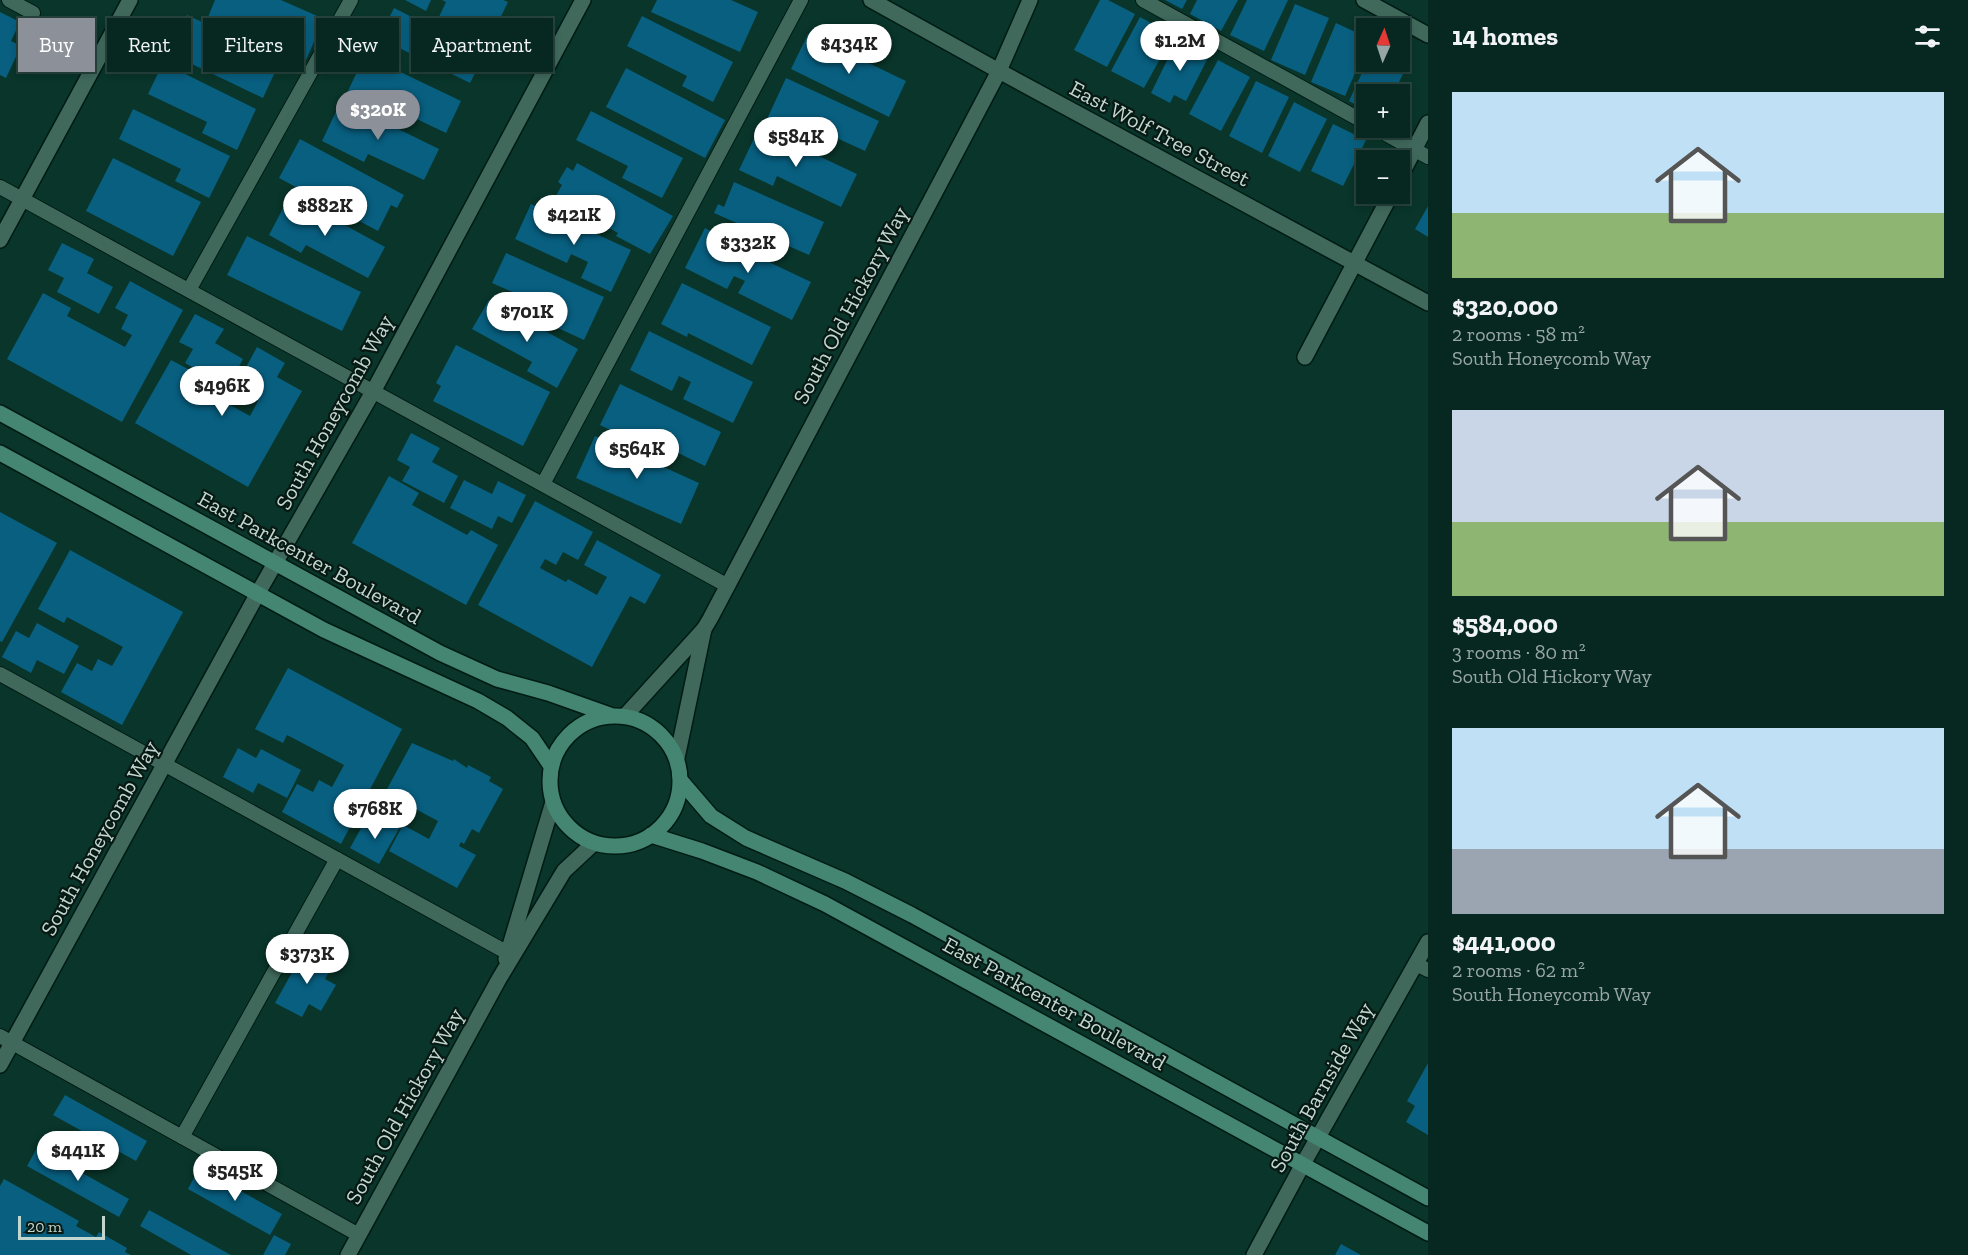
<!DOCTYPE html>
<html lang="en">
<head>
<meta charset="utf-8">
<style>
  body { margin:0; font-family:"Zilla Slab",serif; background:#15342d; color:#f1f3f6; height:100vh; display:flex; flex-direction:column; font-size:22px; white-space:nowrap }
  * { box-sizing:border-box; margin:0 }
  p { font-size:20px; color:#98a6a5 }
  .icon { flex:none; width:33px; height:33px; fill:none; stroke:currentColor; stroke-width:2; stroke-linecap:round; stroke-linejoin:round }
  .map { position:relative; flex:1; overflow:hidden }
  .drawer { display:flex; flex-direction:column; background:#072820; width:540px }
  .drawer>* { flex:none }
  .hud { position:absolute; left:18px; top:18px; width:570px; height:54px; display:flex; gap:12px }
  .needle { width:39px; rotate:3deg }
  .controls { position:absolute; left:1356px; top:18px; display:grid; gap:12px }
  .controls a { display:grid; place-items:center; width:54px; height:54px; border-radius:0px; background:#072820; box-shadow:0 3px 9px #0003,0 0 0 2px #28443e; font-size:30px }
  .scale { position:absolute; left:18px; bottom:15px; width:87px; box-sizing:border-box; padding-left:6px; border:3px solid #c1d7cf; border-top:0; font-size:16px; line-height:21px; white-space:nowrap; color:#c1d7cf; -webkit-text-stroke:4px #081914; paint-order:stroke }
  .price { position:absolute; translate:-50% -51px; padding:0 14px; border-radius:21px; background:#fff; color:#222; font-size:20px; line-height:39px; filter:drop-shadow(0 2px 3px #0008) }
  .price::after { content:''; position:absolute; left:50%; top:36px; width:18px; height:14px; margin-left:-9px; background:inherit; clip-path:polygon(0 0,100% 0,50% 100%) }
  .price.current { background:#8c9099; color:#fff }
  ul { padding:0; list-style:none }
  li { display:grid; align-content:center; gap:12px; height:318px; padding:0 24px }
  li span { display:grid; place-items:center; height:186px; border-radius:0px; color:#555 }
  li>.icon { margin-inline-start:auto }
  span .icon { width:108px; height:108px; fill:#fffc; stroke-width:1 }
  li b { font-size:26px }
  h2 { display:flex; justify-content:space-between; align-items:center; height:72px; padding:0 24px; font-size:26px }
  .tag { padding:0 21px; border-radius:0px; background:#072820; box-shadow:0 3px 9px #0003,0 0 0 2px #28443e; font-size:21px; line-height:54px }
  .tag.current { background:#8c9099; color:#fff }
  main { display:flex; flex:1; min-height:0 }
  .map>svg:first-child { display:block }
  .building { fill:#085f80 }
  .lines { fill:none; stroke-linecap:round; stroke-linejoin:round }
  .lane-casing { stroke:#001b13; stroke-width:16 }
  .street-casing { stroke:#001b13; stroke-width:18 }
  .secondary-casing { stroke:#001b13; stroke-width:18 }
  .lane { stroke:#40695c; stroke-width:14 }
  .street { stroke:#40695c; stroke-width:15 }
  .secondary { stroke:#448672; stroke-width:15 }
  .labels { text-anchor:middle; stroke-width:4.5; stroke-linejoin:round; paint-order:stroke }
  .street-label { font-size:22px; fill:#c1d7cf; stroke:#081914 }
</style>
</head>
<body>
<main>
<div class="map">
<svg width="1428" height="1255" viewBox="0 0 1428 1255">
  <rect width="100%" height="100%" fill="#09352a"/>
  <!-- building -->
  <g class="building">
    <polygon points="215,0 281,0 324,19 306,60 208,17"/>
    <polygon points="405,0 431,0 426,11"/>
    <polygon points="442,0 503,0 508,2 488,43 438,19 446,2"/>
    <polygon points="657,0 731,0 758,12 740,52 651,12"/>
    <polygon points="1100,0 1108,0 1135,14 1107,67 1074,50"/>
    <polygon points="1165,0 1187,0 1182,9"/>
    <polygon points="1197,0 1238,0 1221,31 1190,14"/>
    <polygon points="1247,0 1288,0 1264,51 1230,35"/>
    <polygon points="1295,4 1329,18 1305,75 1271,60"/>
    <polygon points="394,8 485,54 470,83 379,38"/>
    <polygon points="0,12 20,22 11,41 21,46 6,78 0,75"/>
    <polygon points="187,15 281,59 263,98 169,53"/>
    <polygon points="642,16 733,62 713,102 682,86 687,76 627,46"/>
    <polygon points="1140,17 1173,35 1144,88 1111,71"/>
    <polygon points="1336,23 1366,37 1366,48 1345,96 1311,82"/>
    <polygon points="808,34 906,81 889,117 791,69"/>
    <polygon points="1178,38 1210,54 1186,101 1174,95 1170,103 1151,93"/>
    <polygon points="365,55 461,101 446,133 383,103 380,109 347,93"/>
    <polygon points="1400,58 1409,62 1393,94 1366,94 1366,110 1349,101 1367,62 1400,62"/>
    <polygon points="1218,60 1250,77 1221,131 1189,114"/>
    <polygon points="163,63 256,109 237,150 202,133 207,122 148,94"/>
    <polygon points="626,68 725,120 705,158 606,107"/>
    <polygon points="786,78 879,121 865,151 802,122 797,133 767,119"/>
    <polygon points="1256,81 1289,97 1262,153 1229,136"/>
    <polygon points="341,101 439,149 424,180 368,154 364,162 322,141"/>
    <polygon points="1294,102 1327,119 1300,172 1268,156"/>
    <polygon points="133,109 230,156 209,198 175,181 181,169 119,139"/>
    <polygon points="591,111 683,158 662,198 622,178 628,166 576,140"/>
    <polygon points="1333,124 1366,140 1343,186 1311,171"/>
    <polygon points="759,128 857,174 841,207 777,176 773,186 739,170"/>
    <polygon points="300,139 404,195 397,208 391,205 378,231 279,178"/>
    <polygon points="113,158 201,202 173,256 86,211"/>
    <polygon points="577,163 673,216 650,254 616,236 618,233 579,211 577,214 553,201 562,185 558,182 567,167 573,171"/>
    <polygon points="734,182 824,222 809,255 714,213 718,204 724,207"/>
    <polygon points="290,195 385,247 368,278 306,245 301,253 269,235"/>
    <polygon points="531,204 631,250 611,292 581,278 588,262 571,254 567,263 515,239"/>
    <polygon points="1428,206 1428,237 1415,229"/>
    <polygon points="705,228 732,242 731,244 811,282 792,320 738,293 745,281 734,276 727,289 685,268"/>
    <polygon points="247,236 361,292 342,331 227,275"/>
    <polygon points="62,243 94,259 87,273 113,287 99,314 57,292 64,278 48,270"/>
    <polygon points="506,253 604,297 584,340 549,324 555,311 492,283"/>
    <polygon points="130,281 183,310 122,422 7,359 43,293 71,308 67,316 125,347 132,335 121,329 128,315 115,308"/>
    <polygon points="682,283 771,327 752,365 688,333 687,337 661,324"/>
    <polygon points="489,300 578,349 557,388 527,371 532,362 472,329"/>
    <polygon points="195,314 224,329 215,343 243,359 228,387 185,363 193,349 179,342"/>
    <polygon points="649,331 753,382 733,423 683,399 691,382 679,376 672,391 630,370"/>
    <polygon points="456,345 550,392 523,446 433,401 441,386 436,383"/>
    <polygon points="257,347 285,363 277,377 302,391 248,487 135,423 171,360 199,375 194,385 250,416 258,401 246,395 254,381 242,375"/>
    <polygon points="620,384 721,432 705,466 643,436 639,444 600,425"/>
    <polygon points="411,433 440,448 432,462 458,476 444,503 402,481 410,467 397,460"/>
    <polygon points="595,436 699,483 681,524 576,478"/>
    <polygon points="389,476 419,493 412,505 467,535 471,530 498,545 466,605 352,543"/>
    <polygon points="464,480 492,494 498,481 526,495 512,523 498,516 492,529 450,508"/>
    <polygon points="535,501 593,532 578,560 563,552 556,565 545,559 540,568 566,582 568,579 597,595 607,577 584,565 597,540 661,575 645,604 630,596 592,667 478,605"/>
    <polygon points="0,512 57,543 2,642 0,641"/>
    <polygon points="70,550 183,612 122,725 61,692 77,663 92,671 98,659 112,666 123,647 67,617 64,623 38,609"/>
    <polygon points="37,623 79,646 64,674 37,660 31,673 2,657 16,631 29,638"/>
    <polygon points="288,668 402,729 341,844 282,812 297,784 313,792 319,780 332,787 344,765 287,735 283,743 255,729"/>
    <polygon points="412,743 453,761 454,759 467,768 468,765 491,777 489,781 503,789 479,833 472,829 464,844 461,842 459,846 476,855 457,888 389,851 403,825 429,839 438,821 410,806 405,816 380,802"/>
    <polygon points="238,748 256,758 261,749 301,770 287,798 258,783 253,793 223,777"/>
    <polygon points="386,819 400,827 379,864 350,848 365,821 380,829"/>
    <polygon points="305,949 334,964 325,979 336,985 321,1011 309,1004 302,1017 275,1003"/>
    <polygon points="1428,1063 1428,1135 1406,1122 1415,1106 1407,1101"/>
    <polygon points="65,1095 147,1141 136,1161 53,1115"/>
    <polygon points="37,1148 129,1199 119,1217 27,1166"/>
    <polygon points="199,1168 282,1214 270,1235 188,1189"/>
    <polygon points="4,1179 79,1221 76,1226 96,1237 99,1232 127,1248 125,1252 131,1255 0,1255 0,1186"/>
    <polygon points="149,1210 231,1255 191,1255 140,1226"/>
    <polygon points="274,1235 291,1244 285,1255 263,1255"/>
    <polygon points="1341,1244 1361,1255 1335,1255"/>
  </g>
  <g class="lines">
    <defs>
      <g id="lane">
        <polyline points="9,0 33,13"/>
        <polyline points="1143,0 1366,123"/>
        <polyline points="1375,128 1428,157"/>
        <polyline points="0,187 728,586"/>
        <polyline points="189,290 351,0"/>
        <polyline points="543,484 801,0"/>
        <polyline points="0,674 508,953"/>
        <polyline points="1416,964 1428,970"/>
        <polyline points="0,1036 359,1235"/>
        <polyline points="182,1137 337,859"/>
      </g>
      <g id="street">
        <polyline points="871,0 999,71 1428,303"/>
        <polyline points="1364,0 1428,35"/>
        <polyline points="1400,177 1428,123"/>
        <polyline points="0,240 130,0"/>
        <polyline points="1305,357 1391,194"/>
        <polyline points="625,716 704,629 710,619 999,71 1030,0"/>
        <polyline points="677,758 704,629"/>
        <polyline points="506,959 553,802"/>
        <polyline points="0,1065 258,593 374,390 583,0"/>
        <polyline points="348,1255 499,979 564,871 594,843"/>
        <polyline points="1254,1255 1303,1164 1428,942"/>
      </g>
      <g id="secondary">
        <polyline points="0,413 440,653 497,679 548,693 610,715"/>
        <polyline points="0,453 324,630 478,701 507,718 532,738 551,766"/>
        <circle cx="615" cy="781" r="65"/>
        <polyline points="681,781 711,816 746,838 845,881 912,915 1428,1198"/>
        <polyline points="651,835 702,851 757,872 825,904 1428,1233"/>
      </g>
    </defs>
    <!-- lane casing -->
    <use href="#lane" class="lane-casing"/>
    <!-- street casing -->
    <use href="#street" class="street-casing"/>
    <!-- secondary casing -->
    <use href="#secondary" class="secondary-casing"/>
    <!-- lane -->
    <use href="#lane" class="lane"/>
    <!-- street -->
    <use href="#street" class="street"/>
    <!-- secondary -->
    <use href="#secondary" class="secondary"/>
  </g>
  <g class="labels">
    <!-- street labels -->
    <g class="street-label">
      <text transform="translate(1160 133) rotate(28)" y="8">East Wolf Tree Street</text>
      <text transform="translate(850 305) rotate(-62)" y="8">South Old Hickory Way</text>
      <text transform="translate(334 412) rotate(-61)" y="8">South Honeycomb Way</text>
      <text transform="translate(310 557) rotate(29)" y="8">East Parkcenter Boulevard</text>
      <text transform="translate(99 838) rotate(-61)" y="8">South Honeycomb Way</text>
      <text transform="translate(1055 1003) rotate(29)" y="8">East Parkcenter Boulevard</text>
      <text transform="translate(1321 1087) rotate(-61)" y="8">South Barnside Way</text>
      <text transform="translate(404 1106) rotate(-61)" y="8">South Old Hickory Way</text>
    </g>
  </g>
</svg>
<div class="controls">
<a><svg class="needle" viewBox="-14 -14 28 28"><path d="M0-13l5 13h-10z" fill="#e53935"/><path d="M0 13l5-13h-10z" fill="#98a6a5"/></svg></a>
<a>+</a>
<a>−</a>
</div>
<div class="scale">20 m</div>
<b class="price" style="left:1180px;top:72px">$1.2M</b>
<b class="price" style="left:849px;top:75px">$434K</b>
<b class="price current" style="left:378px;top:141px">$320K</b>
<b class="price" style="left:796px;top:168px">$584K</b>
<b class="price" style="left:325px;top:237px">$882K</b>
<b class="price" style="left:574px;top:246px">$421K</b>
<b class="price" style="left:748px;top:274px">$332K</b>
<b class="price" style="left:527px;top:343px">$701K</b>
<b class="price" style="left:222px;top:417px">$496K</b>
<b class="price" style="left:637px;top:480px">$564K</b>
<b class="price" style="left:375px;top:840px">$768K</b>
<b class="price" style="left:307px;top:985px">$373K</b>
<b class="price" style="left:78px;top:1182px">$441K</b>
<b class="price" style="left:235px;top:1202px">$545K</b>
<div class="hud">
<a class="tag current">Buy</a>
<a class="tag">Rent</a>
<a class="tag">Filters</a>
<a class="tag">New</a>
<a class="tag">Apartment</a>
</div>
</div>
<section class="drawer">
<h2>14 homes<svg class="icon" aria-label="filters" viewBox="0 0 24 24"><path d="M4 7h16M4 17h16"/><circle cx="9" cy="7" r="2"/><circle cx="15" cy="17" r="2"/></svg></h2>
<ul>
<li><span style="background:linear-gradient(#bfe0f5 65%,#8fb573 0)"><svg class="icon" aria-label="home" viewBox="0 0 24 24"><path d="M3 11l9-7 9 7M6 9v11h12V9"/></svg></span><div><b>$320,000</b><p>2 rooms · 58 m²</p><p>South Honeycomb Way</p></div></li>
<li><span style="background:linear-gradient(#c9d6e8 60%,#8fb573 0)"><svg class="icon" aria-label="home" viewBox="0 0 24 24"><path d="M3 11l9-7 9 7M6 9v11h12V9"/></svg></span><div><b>$584,000</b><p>3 rooms · 80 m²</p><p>South Old Hickory Way</p></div></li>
<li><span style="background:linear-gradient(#bfe0f5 65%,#9aa5b1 0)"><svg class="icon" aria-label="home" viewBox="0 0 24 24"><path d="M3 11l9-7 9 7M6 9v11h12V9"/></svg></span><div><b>$441,000</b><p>2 rooms · 62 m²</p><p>South Honeycomb Way</p></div></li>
</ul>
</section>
</main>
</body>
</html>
